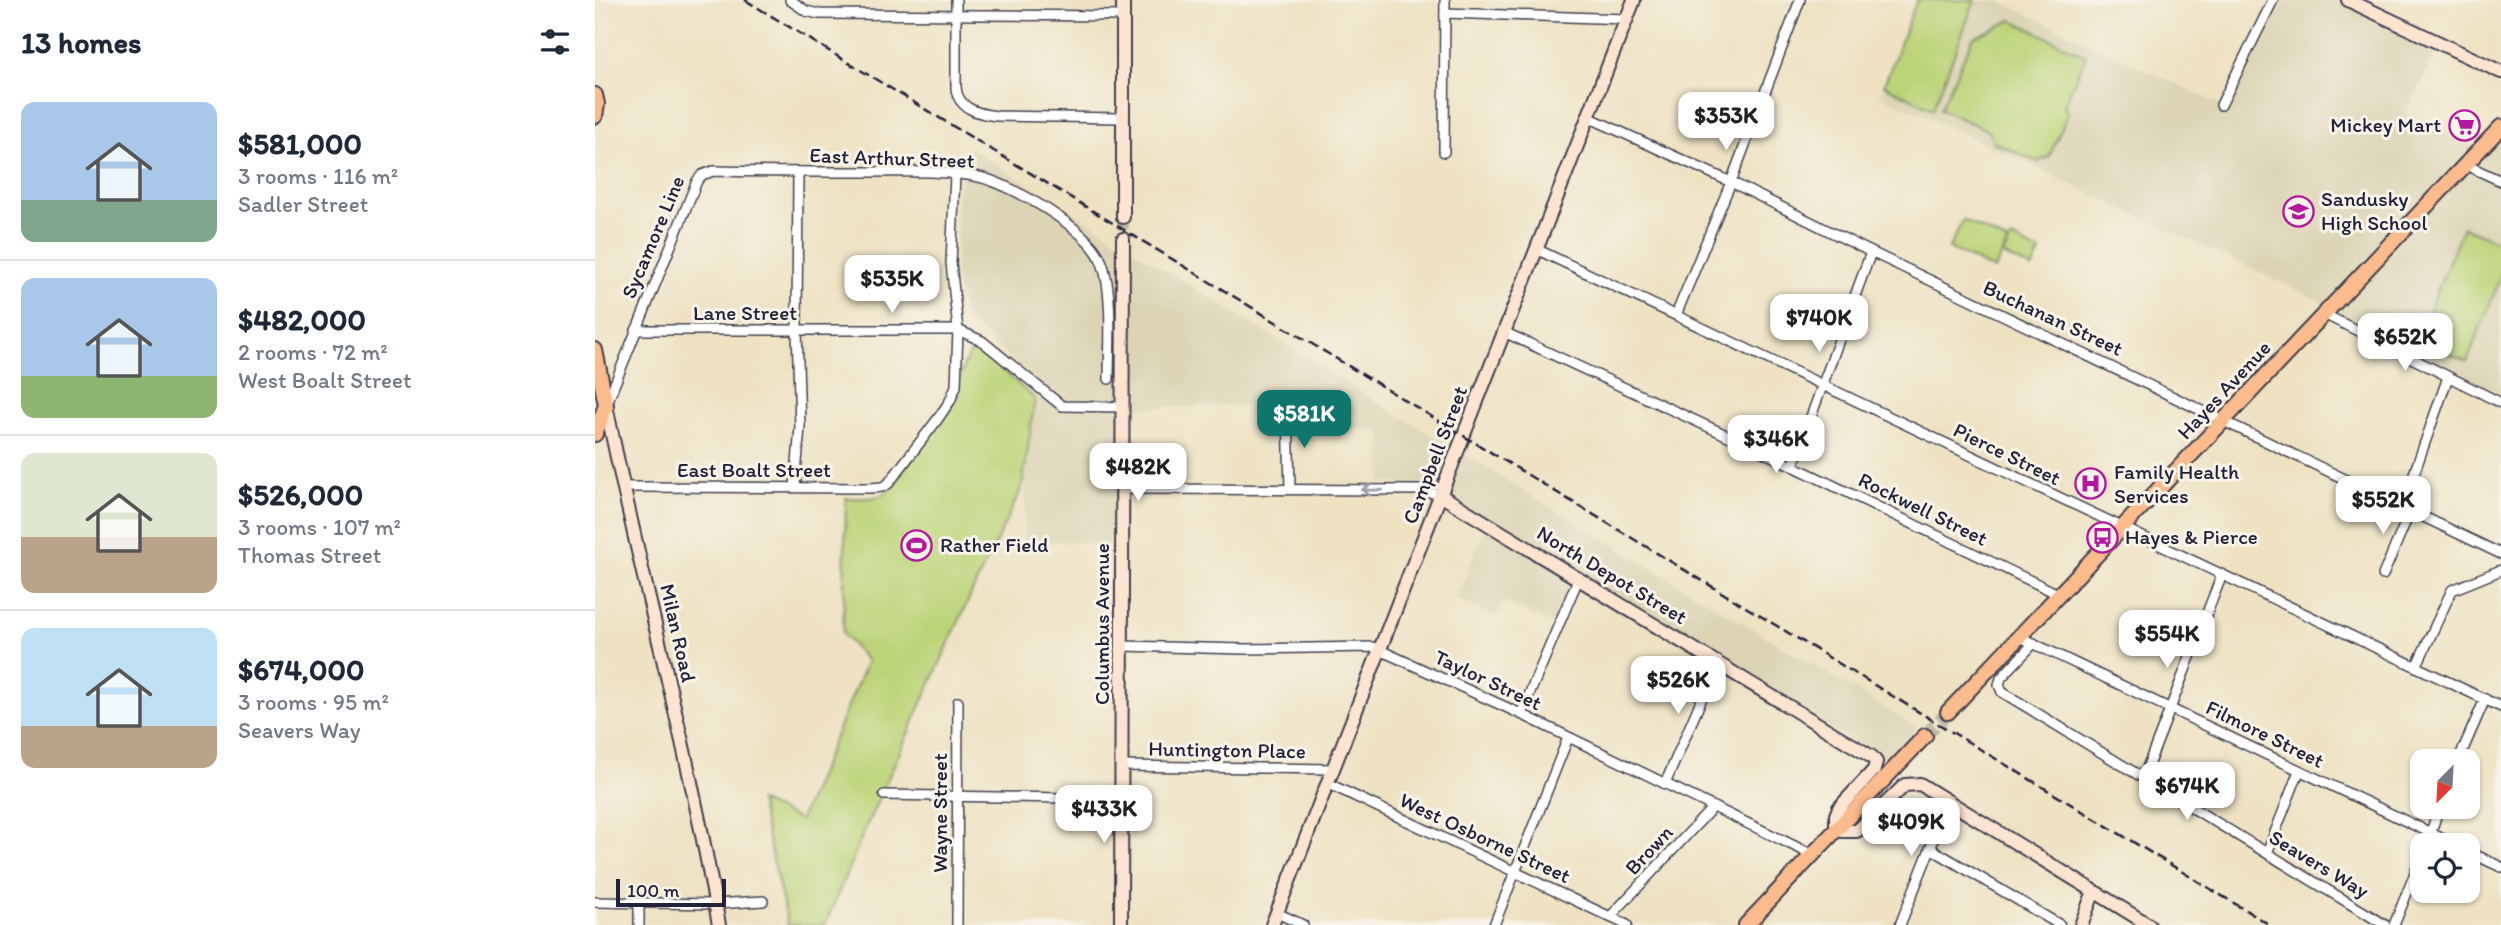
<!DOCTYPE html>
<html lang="en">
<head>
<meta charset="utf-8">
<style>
  body { margin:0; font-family:Itim,sans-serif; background:#f6f6f7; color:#1f2937; height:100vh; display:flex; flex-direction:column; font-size:26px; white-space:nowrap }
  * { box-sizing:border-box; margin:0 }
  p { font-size:23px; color:#747a83 }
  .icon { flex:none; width:38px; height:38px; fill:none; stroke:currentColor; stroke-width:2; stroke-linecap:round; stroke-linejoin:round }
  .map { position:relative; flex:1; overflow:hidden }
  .side { display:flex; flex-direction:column; background:#fff; width:595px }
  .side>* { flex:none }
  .needle { width:46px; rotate:204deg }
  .controls { position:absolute; left:1815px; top:749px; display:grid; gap:14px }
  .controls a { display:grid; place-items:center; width:70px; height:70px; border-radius:14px; background:#fff; box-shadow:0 2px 5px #0004; font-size:35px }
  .scale { position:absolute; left:21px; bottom:18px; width:110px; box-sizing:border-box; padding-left:7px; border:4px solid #22223b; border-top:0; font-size:19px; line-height:24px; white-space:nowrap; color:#22223b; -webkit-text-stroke:5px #f7f3e8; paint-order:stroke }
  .price { position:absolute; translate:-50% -60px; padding:0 16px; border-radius:14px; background:#fff; color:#222; font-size:23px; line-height:46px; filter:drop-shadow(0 2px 4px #0008) }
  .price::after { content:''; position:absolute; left:50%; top:42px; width:21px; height:16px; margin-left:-10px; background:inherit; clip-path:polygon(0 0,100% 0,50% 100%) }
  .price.current { background:#0f766e; color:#fff }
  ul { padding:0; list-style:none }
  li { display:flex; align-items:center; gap:21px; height:175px; padding:0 21px }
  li+li { border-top:2px solid #e0e1e3 }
  li span { display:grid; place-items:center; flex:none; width:196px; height:140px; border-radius:14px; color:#555 }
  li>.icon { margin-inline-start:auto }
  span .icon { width:84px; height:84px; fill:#fffc; stroke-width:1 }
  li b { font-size:30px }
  h2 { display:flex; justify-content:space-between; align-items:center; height:84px; padding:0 21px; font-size:30px }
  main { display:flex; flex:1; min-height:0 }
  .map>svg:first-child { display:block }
  .built { fill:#dcd4b5 }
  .park { fill:#bcd478; stroke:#6f7b5a; stroke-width:2 }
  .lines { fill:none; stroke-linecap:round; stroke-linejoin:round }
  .secondary-tunnel { stroke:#c5bca8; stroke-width:12; stroke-dasharray:12 6; stroke-linecap:butt }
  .primary-tunnel { stroke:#c5bca8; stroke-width:14; stroke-dasharray:14 7; stroke-linecap:butt }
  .street-casing { stroke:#413f4f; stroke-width:12 }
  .secondary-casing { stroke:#413f4f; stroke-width:16 }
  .primary-casing { stroke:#413f4f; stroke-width:18 }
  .street { stroke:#fff; stroke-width:9 }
  .secondary { stroke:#fde4d1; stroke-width:12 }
  .primary { stroke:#fbbb8d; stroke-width:14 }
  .rail { stroke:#22223b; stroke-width:2.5; stroke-dasharray:10 5; stroke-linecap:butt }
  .oneway { stroke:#9c9ca7 }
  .labels { text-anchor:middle; stroke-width:6; stroke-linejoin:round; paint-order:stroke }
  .poi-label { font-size:21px; fill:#22223b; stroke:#f7f3e8; text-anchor:start }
  .street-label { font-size:21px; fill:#22223b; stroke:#f7f3e8 }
</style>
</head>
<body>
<main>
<section class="side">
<h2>13 homes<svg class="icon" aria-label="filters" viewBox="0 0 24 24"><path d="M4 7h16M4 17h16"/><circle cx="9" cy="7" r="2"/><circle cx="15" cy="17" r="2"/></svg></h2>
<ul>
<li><span style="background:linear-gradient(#a9c7e8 70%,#7fa58c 0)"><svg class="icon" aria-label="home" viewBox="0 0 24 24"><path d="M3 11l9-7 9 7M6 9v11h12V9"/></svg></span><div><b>$581,000</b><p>3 rooms · 116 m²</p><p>Sadler Street</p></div></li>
<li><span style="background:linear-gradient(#a9c7e8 70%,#8fb573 0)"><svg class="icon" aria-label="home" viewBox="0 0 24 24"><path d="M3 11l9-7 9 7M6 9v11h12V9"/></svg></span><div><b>$482,000</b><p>2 rooms · 72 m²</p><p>West Boalt Street</p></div></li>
<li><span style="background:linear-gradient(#dfe7d0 60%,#b9a48a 0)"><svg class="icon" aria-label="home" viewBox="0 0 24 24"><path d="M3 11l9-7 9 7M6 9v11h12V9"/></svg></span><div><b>$526,000</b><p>3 rooms · 107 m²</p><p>Thomas Street</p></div></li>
<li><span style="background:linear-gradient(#bfe0f5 70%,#b9a48a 0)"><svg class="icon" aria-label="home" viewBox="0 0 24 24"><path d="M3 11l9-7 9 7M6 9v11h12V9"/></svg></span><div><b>$674,000</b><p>3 rooms · 95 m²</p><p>Seavers Way</p></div></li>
</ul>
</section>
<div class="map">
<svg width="1906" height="925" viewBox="0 0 1906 925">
  <rect width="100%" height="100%" fill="#f7f3e8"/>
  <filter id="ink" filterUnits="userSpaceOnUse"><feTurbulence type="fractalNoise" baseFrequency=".0143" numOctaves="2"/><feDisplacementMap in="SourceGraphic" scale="14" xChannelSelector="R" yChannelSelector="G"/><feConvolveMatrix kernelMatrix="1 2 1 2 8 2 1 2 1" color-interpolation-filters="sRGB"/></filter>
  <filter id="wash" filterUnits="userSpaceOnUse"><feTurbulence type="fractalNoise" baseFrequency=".00686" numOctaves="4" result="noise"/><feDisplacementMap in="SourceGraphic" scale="28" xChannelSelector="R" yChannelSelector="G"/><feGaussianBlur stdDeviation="1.57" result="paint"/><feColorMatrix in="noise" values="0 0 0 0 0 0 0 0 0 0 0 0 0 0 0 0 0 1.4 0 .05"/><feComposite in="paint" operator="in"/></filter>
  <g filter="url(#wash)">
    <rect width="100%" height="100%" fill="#eee2c3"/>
    <!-- built -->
    <g class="built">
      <polygon points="1322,0 1402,0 1626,105 1678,0 1753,0 1845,44 1811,114 1885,150 1906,127 1906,403 1729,314 1726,301 1285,95"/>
      <polygon points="375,148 803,415 1324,729 1293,763 984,582 963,627 909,602 901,617 861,599 893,520 840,487 787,482 786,431 702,428 701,404 531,408 528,545 429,540 432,454 443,382 369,318 360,275 363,186"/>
    </g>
    <!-- park -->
    <g class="park">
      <polygon points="1322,0 1380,0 1338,109 1289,85"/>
      <polygon points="1417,20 1491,56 1469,105 1473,114 1454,157 1443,162 1398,142 1394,131 1345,109 1378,38"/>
      <polygon points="1368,220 1413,242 1399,270 1354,248"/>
      <polygon points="1868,227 1906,243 1906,276 1872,361 1822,341"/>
      <polygon points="1416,238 1445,252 1437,269 1408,255"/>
      <path d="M382,352L393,357L440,399L427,488L377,592L270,829L230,925H193L164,801L205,820L272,661L248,634L251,498C266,498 284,501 295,489L359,401L369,364L375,354Z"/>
    </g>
  </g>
  <g filter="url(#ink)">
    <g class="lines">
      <!-- secondary-tunnel -->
      <polyline class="secondary-tunnel" points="528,217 528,239"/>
      <!-- primary-tunnel -->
      <polyline class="primary-tunnel" points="1330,736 1353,712"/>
      <defs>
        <g id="street">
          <polyline points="195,0 211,11 224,14 528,16"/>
          <path d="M361,0V88C363,109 384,114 402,116L527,118"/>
          <polyline points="850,13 1031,19"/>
          <polyline points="1626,105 1678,0"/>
          <polyline points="993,117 1136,182 1276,252 1906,554"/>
          <polyline points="849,152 850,0"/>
          <polyline points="1871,165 1906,181"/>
          <polyline points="941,249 1906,707"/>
          <polyline points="1729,314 1906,403"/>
          <polyline points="1081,315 1136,182 1205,0"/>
          <polyline points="41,330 363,330 387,341 467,406 527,407"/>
          <polyline points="909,332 1198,466 1465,595"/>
          <path d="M12,403L102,181L107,175L118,171C171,172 224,172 277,172C312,172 350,170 384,177C416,184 491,228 505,258C519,288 514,345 514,379"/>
          <polyline points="693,411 695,489"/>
          <polyline points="1198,466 1276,252"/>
          <polyline points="28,487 275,488 287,487 293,484 342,420 355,401 361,386 363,330 356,263 360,175"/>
          <polyline points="200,487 205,427 202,330 203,172"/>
          <polyline points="527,489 826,490 845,495"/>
          <polyline points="1808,505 1853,377"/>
          <polyline points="1788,575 1816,509"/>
          <polyline points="1425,637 1861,845"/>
          <polyline points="1439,643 1406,678 1404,685 1407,692 1790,925"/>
          <polyline points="527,646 649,649 778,647 926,714 1218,855"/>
          <polyline points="1821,667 1857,590 1906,570"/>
          <polyline points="926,714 984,577"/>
          <polyline points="1863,761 1890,699"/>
          <polyline points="526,766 738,769"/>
          <path d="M1548,778C1575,711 1600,642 1627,575"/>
          <polyline points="732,783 1032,925"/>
          <polyline points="1070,784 1123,661"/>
          <polyline points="289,795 526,799"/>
          <polyline points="1832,845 1844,807"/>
          <polyline points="1335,848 1465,925"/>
          <polyline points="1872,851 1906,867"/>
          <polyline points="1672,853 1704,771"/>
          <polyline points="0,902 120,904 168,901"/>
          <polyline points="682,913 708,925"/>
          <polyline points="1015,917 1118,807"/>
          <polyline points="44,925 44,903"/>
          <polyline points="362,925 363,702"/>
          <polyline points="899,925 973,738"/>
          <polyline points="1305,925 1354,801"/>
          <polyline points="1799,925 1827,856"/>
        </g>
        <g id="secondary">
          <polyline points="1753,0 1906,72"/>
          <polyline points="528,217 528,0"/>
          <path d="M11,405C46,579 94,750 124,925"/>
          <polyline points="845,495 1277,757 1281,762 1279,770 1244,808 1241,815 1241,824 1247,831 1262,831 1310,785 1325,784 1554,925"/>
          <polyline points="526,925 528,239"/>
          <polyline points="677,925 1039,0"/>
          <polyline points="1486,925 1499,891"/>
        </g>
        <g id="primary">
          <polyline points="0,95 2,104 0,116"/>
          <polyline points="0,350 11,405 0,434"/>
          <polyline points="1353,712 1906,127"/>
          <polyline points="1151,925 1330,736"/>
        </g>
      </defs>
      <!-- street casing -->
      <use href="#street" class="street-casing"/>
      <!-- secondary casing -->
      <use href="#secondary" class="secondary-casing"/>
      <!-- primary casing -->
      <use href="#primary" class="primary-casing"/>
      <!-- street -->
      <use href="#street" class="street"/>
      <!-- secondary -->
      <use href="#secondary" class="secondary"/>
      <!-- primary -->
      <use href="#primary" class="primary"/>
      <!-- rail -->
      <polyline class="rail" points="150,0 1675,925"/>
    </g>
    <!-- one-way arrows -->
    <defs><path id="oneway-shaft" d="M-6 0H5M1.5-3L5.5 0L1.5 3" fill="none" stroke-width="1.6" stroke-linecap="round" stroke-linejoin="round" transform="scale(1.75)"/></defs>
    <use class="oneway" href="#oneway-shaft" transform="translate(777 490) rotate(-179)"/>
  </g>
  <!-- icons -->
  <defs>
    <symbol id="supermarket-ring" viewBox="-11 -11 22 22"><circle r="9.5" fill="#f7f3e8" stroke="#b5179e" stroke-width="1.5"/><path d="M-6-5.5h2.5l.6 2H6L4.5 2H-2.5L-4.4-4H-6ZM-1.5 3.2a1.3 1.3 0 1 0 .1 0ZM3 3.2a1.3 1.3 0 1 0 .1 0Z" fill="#b5179e"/></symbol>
    <symbol id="school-ring" viewBox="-11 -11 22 22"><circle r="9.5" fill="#f7f3e8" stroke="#b5179e" stroke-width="1.5"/><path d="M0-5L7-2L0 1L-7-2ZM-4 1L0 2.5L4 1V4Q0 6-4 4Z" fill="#b5179e"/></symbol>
    <symbol id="hospital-ring" viewBox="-11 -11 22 22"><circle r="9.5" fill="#f7f3e8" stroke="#b5179e" stroke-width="1.5"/><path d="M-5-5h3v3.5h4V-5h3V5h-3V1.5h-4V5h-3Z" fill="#b5179e"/></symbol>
    <symbol id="bus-ring" viewBox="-11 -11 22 22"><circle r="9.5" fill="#f7f3e8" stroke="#b5179e" stroke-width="1.5"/><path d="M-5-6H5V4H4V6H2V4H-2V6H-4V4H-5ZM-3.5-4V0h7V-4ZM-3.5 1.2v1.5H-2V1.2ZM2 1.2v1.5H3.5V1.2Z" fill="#b5179e"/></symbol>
    <symbol id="stadium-ring" viewBox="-11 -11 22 22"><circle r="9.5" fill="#f7f3e8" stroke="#b5179e" stroke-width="1.5"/><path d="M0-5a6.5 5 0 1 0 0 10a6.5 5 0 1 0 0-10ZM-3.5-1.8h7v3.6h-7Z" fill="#b5179e"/></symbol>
  </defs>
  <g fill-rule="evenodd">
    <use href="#supermarket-ring" x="1852" y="108" width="35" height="35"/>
    <use href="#school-ring" x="1686" y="194" width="35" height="35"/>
    <use href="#hospital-ring" x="1478" y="466" width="35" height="35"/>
    <use href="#bus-ring" x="1490" y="520" width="35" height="35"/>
    <use href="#stadium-ring" x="304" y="528" width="35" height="35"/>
  </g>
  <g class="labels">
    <!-- poi labels -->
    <g class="poi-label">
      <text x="1846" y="132" text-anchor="end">Mickey Mart</text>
      <text x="1726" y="206">Sandusky<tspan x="1726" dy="24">High School</tspan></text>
      <text x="1519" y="479">Family Health<tspan x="1519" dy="24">Services</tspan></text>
      <text x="1530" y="544">Hayes &amp; Pierce</text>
      <text x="345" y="552">Rather Field</text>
    </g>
    <!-- street labels -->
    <g class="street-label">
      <text transform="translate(297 158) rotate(2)" y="7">East Arthur Street</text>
      <text transform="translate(58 237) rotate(-67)" y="7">Sycamore Line</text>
      <text x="150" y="320">Lane Street</text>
      <text transform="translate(1458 318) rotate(25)" y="7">Buchanan Street</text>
      <text transform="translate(1629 390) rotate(-47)" y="7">Hayes Avenue</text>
      <text transform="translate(1412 454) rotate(26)" y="7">Pierce Street</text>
      <text transform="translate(840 455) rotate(-69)" y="7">Campbell Street</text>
      <text x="159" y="477">East Boalt Street</text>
      <text transform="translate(1328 509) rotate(26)" y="7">Rockwell Street</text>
      <text transform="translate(1017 575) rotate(31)" y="7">North Depot Street</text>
      <text transform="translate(507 624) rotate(-90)" y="7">Columbus Avenue</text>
      <text transform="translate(83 633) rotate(77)" y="7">Milan Road</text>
      <text transform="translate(893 680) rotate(25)" y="7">Taylor Street</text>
      <text transform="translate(1670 734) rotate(26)" y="7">Filmore Street</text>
      <text transform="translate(632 750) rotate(1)" y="7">Huntington Place</text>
      <text transform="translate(345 813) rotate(-90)" y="7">Wayne Street</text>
      <text transform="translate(890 838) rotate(25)" y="7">West Osborne Street</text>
      <text transform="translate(1054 850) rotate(-47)" y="7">Brown</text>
      <text transform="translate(1724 864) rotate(31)" y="7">Seavers Way</text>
    </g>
  </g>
</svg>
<div class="controls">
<a><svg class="needle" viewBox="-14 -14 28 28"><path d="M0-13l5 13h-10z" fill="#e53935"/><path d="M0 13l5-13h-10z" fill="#747a83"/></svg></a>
<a><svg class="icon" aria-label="locate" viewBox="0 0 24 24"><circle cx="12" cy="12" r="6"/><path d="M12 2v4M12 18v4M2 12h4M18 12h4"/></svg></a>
</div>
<div class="scale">100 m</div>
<b class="price" style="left:1131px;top:152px">$353K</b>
<b class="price" style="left:297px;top:315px">$535K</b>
<b class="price" style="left:1224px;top:354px">$740K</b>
<b class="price" style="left:1810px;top:373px">$652K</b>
<b class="price current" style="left:709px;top:450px">$581K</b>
<b class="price" style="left:1181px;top:475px">$346K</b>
<b class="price" style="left:543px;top:503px">$482K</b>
<b class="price" style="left:1788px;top:536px">$552K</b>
<b class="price" style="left:1572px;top:670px">$554K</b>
<b class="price" style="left:1083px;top:716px">$526K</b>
<b class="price" style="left:1592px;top:822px">$674K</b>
<b class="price" style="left:509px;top:845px">$433K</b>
<b class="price" style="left:1316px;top:858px">$409K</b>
</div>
</main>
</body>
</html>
